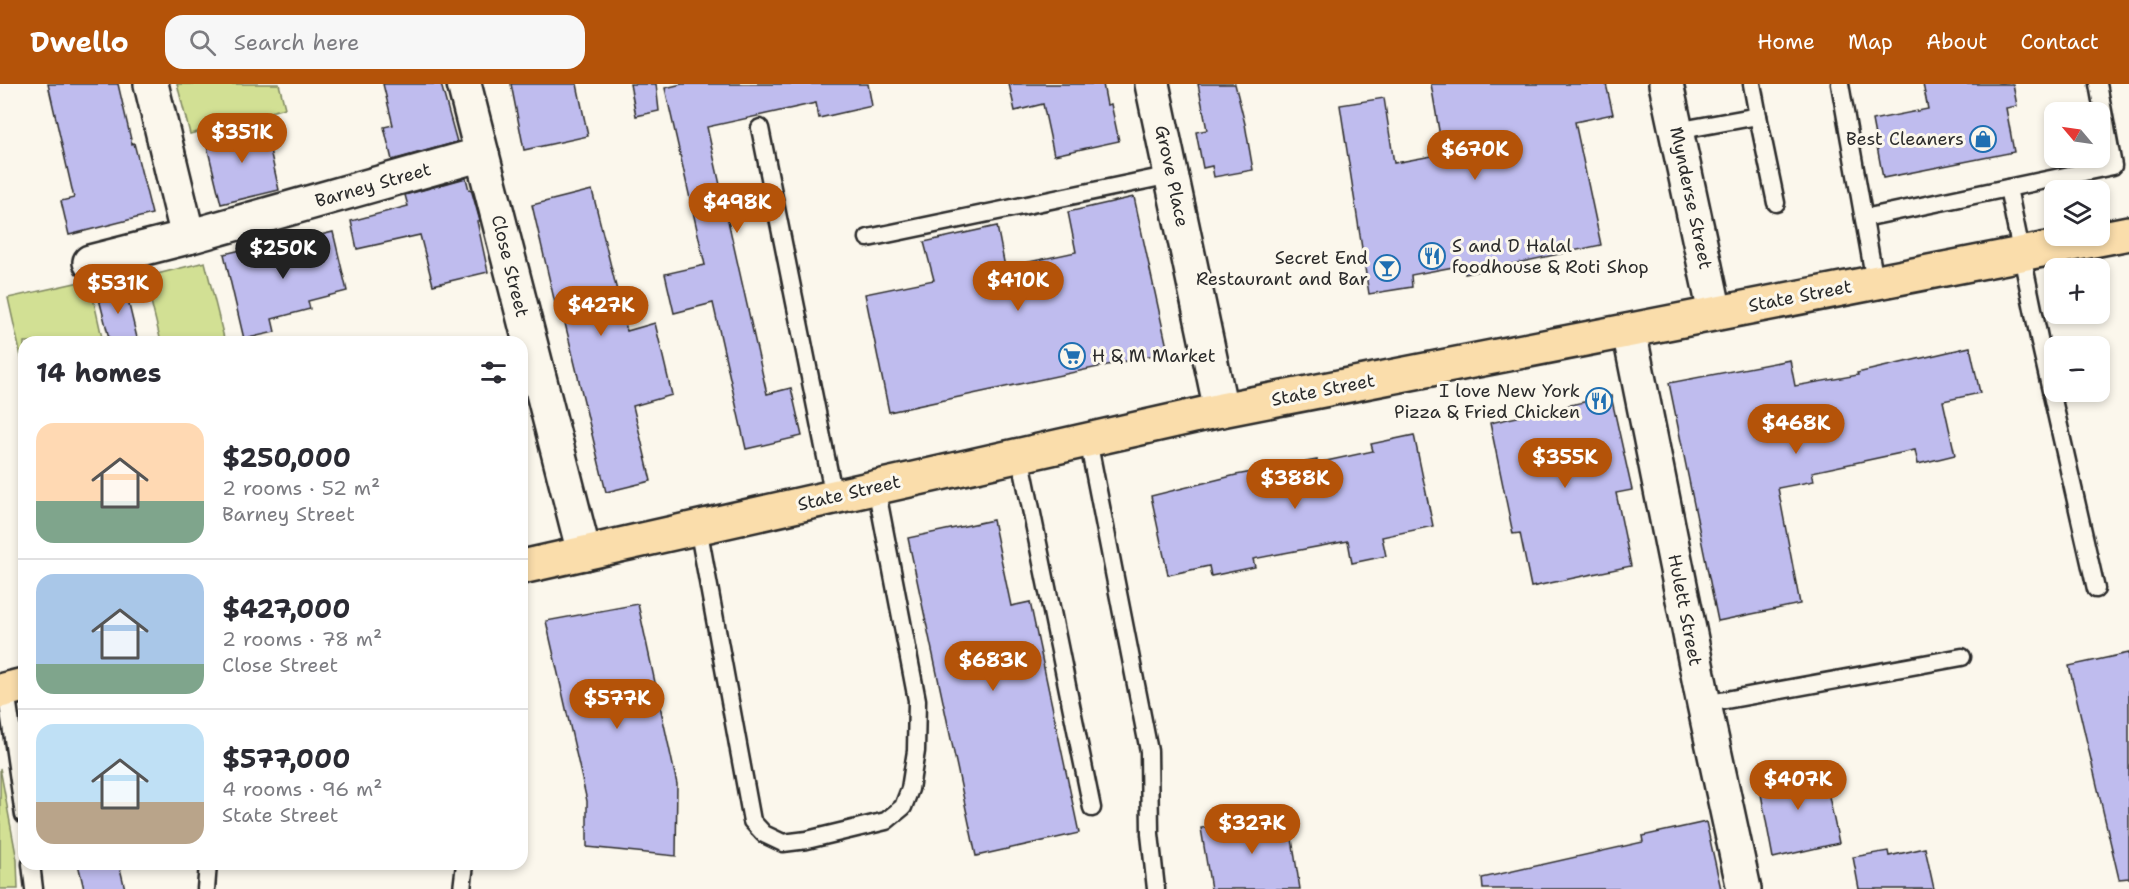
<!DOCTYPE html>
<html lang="en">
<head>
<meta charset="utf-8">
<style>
  body { margin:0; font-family:"Shantell Sans",sans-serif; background:#f7f7f7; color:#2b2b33; height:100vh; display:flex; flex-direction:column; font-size:22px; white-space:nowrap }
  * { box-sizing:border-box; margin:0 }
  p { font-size:20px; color:#7c7c81 }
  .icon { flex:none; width:33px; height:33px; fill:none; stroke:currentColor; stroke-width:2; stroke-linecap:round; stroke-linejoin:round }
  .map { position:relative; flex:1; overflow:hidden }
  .drawer { position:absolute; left:18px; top:252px; width:510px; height:534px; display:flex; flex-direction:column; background:#fff; border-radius:18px; box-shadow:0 3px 9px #0003 }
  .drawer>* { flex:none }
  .needle { width:39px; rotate:299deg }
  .controls { position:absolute; left:2044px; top:18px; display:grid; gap:12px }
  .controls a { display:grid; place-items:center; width:66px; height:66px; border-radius:12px; background:#fff; box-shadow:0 3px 9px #0003; font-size:30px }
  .price { position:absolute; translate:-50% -51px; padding:0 14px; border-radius:21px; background:#b45309; color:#fff; font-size:20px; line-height:39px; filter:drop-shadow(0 2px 3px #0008) }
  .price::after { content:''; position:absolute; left:50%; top:36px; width:18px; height:14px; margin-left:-9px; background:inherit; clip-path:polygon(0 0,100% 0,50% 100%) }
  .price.active { background:#222; color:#fff }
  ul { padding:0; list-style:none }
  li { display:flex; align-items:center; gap:18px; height:150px; padding:0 18px }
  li+li { border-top:2px solid #e1e1e2 }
  li span { display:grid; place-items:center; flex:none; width:168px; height:120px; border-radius:18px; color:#555 }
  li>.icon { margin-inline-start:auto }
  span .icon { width:72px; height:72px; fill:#fffc; stroke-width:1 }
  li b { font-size:26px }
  h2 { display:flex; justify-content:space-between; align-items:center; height:72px; padding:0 18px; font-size:26px }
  header { display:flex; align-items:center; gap:36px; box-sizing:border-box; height:84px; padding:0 30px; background:#b45309; color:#fff }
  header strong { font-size:28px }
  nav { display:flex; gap:33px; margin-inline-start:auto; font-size:21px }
  .search { width:420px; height:54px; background:#f7f7f7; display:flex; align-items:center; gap:15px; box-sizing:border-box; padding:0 21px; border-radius:18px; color:#7c7c81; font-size:22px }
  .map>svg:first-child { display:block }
  .green { fill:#d2e094; stroke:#7e8660; stroke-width:1.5 }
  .building { fill:#bfbcee; stroke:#2b2b2b; stroke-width:1.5 }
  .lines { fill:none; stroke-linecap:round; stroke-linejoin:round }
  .lane-casing { stroke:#2b2b2b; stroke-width:21 }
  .street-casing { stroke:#2b2b2b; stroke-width:38 }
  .primary-casing { stroke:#2b2b2b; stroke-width:38 }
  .lane { stroke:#fbf7ec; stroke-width:16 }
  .street { stroke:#fbf7ec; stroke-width:33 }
  .primary { stroke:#faddab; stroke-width:33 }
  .labels { text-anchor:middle; stroke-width:6; stroke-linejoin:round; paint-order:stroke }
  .poi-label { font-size:18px; fill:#2b2b2b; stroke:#fbf7ec; text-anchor:end }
  .street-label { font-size:18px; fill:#2b2b2b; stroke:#fbf7ec }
</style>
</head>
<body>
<header>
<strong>Dwello</strong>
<div class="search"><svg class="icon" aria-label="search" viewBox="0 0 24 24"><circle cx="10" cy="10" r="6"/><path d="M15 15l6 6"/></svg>Search here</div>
<nav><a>Home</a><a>Map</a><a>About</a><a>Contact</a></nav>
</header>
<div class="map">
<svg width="2129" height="805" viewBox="0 0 2129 805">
  <rect width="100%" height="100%" fill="#fbf7ec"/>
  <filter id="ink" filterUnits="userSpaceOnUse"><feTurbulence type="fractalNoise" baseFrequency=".0167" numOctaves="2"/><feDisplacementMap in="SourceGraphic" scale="12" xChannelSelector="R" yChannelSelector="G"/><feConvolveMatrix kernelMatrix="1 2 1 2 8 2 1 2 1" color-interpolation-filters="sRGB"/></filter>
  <g filter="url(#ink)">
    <!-- green -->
    <g class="green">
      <polygon points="177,0 279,0 285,24 190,50"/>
      <polygon points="205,178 225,258 161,258 145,193"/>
      <polygon points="89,196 103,258 24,258 24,286 8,214"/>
      <polygon points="0,684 17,776 18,805 0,805"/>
    </g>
    <!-- building -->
    <g class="building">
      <polygon points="48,0 118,0 132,60 134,59 152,130 69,151 61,117 74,114"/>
      <polygon points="383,0 441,0 457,58 392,76 384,43 393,41"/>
      <polygon points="511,0 577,0 588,52 524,66"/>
      <polygon points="630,0 656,0 659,27 636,32"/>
      <polygon points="682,0 868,0 872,22 819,34 816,19 707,43 767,310 791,304 802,352 746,365 713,219 674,229 665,190 705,181 665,4"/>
      <polygon points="1009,0 1103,0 1107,21 1111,20 1119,57 1054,71 1043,20 1015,27"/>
      <polygon points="1198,0 1235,0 1245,40 1253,86 1214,93 1212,82 1203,84 1196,48 1207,46"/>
      <polygon points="1431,0 1606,0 1613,30 1575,38 1601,161 1465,190 1464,181 1411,191 1412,203 1369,210 1340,21 1384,14 1394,79 1443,70"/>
      <polygon points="1923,0 2013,0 2017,22 2006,24 2014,68 1883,94 1872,36 1928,25"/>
      <polygon points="264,39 279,106 221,120 205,54"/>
      <polygon points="466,94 469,106 471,105 480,137 477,137 488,188 433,201 420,151 357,165 351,137 408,122 405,111"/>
      <polygon points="592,106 627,247 655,239 672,311 633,322 651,397 606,408 563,231 558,232 532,121"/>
      <polygon points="1134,113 1168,268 889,328 865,210 934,196 924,158 997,142 1005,183 1076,168 1068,128"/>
      <polygon points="333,148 347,207 308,217 310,225 272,235 275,248 244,255 224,170 254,163 255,167"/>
      <polygon points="124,200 138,258 110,258 97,207"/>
      <polygon points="1970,263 1980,309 1943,317 1955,371 1918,380 1915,366 1812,388 1814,397 1778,404 1800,520 1718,537 1669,299 1790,276 1795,302 1858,291 1857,289"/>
      <polygon points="1611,312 1632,406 1616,409 1631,482 1531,503 1520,449 1513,450 1490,339"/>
      <polygon points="1414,351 1433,442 1382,453 1386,472 1352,479 1348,457 1253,475 1255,483 1211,492 1209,482 1168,491 1151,412 1236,391 1317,376 1317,379 1373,367 1371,360"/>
      <polygon points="993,436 1011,522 1030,518 1079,749 976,772 908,454"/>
      <polygon points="638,520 677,700 676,772 587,763 587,717 546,537"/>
      <polygon points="2129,569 2129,794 2119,795 2069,582"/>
      <polygon points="1822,680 1839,759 1773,774 1758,694"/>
      <polygon points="1288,730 1300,805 1211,805 1201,744"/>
      <polygon points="1706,738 1721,805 1483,805 1482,794 1643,758 1642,752"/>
      <polygon points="1925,764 1934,805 1859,805 1853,773 1888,767 1889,772"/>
      <polygon points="78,780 119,780 125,805 84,805"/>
    </g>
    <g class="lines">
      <defs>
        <g id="lane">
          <polyline points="1840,0 1875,198"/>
          <polyline points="1758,32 1776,119"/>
          <polyline points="760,44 834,413"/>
          <polyline points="1676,47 1758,32 1752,0"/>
          <polyline points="2008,104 2039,254 2096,505"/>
          <polyline points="1864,134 2113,82 2098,0"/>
          <polyline points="868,154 1171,91"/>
          <polyline points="1088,356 1149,667 1150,750 1156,805"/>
          <polyline points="1020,371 1092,724"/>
          <polyline points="698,443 752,737 764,750 783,759 807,756 886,737 903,723 910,705 916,667 917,616 876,403"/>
          <polyline points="6,606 24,731"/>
          <polyline points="1704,620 1962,573"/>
          <polyline points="31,780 34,805"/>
          <polyline points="206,805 208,780"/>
          <polyline points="462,805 465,780"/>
        </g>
        <g id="street">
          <polyline points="151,0 188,153"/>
          <polyline points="464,0 584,469"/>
          <polyline points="1152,0 1221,326"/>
          <polyline points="1666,0 1715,229"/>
          <polyline points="90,178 188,153 482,70"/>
          <polyline points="1629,247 1704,620 1744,805"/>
        </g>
        <g id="primary">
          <polyline points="522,483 1221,326 2129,149"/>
          <polyline points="0,607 24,601"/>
        </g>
      </defs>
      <!-- lane casing -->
      <use href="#lane" class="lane-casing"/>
      <!-- street casing -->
      <use href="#street" class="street-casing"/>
      <!-- primary casing -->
      <use href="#primary" class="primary-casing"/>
      <!-- lane -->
      <use href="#lane" class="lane"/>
      <!-- street -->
      <use href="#street" class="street"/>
      <!-- primary -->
      <use href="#primary" class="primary"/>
    </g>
  </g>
  <!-- icons -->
  <defs>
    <symbol id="shop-ring" viewBox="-11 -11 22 22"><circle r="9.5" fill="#fbf7ec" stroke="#1f6fb2" stroke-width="1.5"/><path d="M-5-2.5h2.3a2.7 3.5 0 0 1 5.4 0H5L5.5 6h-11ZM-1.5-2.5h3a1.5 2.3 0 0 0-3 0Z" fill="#1f6fb2"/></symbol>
    <symbol id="restaurant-ring" viewBox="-11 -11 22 22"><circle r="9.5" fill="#fbf7ec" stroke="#1f6fb2" stroke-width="1.5"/><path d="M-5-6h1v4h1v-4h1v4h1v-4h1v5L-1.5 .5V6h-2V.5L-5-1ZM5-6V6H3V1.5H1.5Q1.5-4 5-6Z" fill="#1f6fb2"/></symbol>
    <symbol id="bar-ring" viewBox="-11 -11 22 22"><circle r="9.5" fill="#fbf7ec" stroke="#1f6fb2" stroke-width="1.5"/><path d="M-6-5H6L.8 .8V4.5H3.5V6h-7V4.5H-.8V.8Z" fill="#1f6fb2"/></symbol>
    <symbol id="supermarket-ring" viewBox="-11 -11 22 22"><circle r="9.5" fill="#fbf7ec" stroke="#1f6fb2" stroke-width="1.5"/><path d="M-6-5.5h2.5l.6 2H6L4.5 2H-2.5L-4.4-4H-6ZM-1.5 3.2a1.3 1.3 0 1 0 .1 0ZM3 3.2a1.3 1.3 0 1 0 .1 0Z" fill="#1f6fb2"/></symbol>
  </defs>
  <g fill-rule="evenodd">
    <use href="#shop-ring" x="1968" y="40" width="30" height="30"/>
    <use href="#restaurant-ring" x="1417" y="157" width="30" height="30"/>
    <use href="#bar-ring" x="1372" y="169" width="30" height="30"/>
    <use href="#supermarket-ring" x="1057" y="257" width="30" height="30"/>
    <use href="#restaurant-ring" x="1584" y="302" width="30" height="30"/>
  </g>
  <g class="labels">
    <!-- poi labels -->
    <g class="poi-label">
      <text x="1964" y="61">Best Cleaners</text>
      <text x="1452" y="168" text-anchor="start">S and D Halal<tspan x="1452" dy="21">foodhouse &amp; Roti Shop</tspan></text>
      <text x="1368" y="180">Secret End<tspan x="1368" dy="21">Restaurant and Bar</tspan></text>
      <text x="1092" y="278" text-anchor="start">H &amp; M Market</text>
      <text x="1580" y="313">I love New York<tspan x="1580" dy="21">Pizza &amp; Fried Chicken</tspan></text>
    </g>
    <!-- street labels -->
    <g class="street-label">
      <text transform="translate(1172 92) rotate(78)" y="6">Grove Place</text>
      <text transform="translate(373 101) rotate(-16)" y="6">Barney Street</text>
      <text transform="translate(1691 114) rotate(78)" y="6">Mynderse Street</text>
      <text transform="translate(510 182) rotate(76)" y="6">Close Street</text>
      <text transform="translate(1800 212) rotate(-11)" y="6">State Street</text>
      <text transform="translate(1323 306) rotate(-11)" y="6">State Street</text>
      <text transform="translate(849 409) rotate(-13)" y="6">State Street</text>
      <text transform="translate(1685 526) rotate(79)" y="6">Hulett Street</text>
    </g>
  </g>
</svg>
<div class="controls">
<a><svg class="needle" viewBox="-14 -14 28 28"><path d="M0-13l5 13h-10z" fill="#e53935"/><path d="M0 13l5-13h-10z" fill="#7c7c81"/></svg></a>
<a><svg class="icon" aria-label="layers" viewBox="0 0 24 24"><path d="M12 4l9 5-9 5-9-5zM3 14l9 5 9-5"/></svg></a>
<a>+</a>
<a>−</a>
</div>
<b class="price" style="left:242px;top:80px">$351K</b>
<b class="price" style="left:1475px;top:97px">$670K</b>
<b class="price" style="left:737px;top:150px">$498K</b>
<b class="price active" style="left:283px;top:196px">$250K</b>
<b class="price" style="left:1018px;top:228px">$410K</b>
<b class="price" style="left:118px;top:231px">$531K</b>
<b class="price" style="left:601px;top:253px">$427K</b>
<b class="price" style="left:1796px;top:371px">$468K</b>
<b class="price" style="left:1565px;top:405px">$355K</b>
<b class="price" style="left:1295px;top:426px">$388K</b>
<b class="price" style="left:993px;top:608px">$683K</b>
<b class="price" style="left:617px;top:646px">$577K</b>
<b class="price" style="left:1798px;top:727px">$407K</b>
<b class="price" style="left:1252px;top:771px">$327K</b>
<section class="drawer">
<h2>14 homes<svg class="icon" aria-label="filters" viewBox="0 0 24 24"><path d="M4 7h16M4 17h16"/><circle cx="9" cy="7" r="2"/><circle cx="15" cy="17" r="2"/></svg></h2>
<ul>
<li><span style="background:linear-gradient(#ffd9b3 65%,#7fa58c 0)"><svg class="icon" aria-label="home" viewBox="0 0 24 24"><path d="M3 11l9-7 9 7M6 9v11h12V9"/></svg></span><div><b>$250,000</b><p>2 rooms · 52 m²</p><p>Barney Street</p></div></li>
<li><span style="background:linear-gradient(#a9c7e8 75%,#7fa58c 0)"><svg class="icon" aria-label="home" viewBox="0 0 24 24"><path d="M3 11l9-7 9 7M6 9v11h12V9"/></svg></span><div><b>$427,000</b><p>2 rooms · 78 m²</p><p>Close Street</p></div></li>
<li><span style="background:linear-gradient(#bfe0f5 65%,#b9a48a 0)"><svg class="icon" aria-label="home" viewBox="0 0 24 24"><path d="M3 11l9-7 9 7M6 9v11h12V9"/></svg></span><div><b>$577,000</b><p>4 rooms · 96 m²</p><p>State Street</p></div></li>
</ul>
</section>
</div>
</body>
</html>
